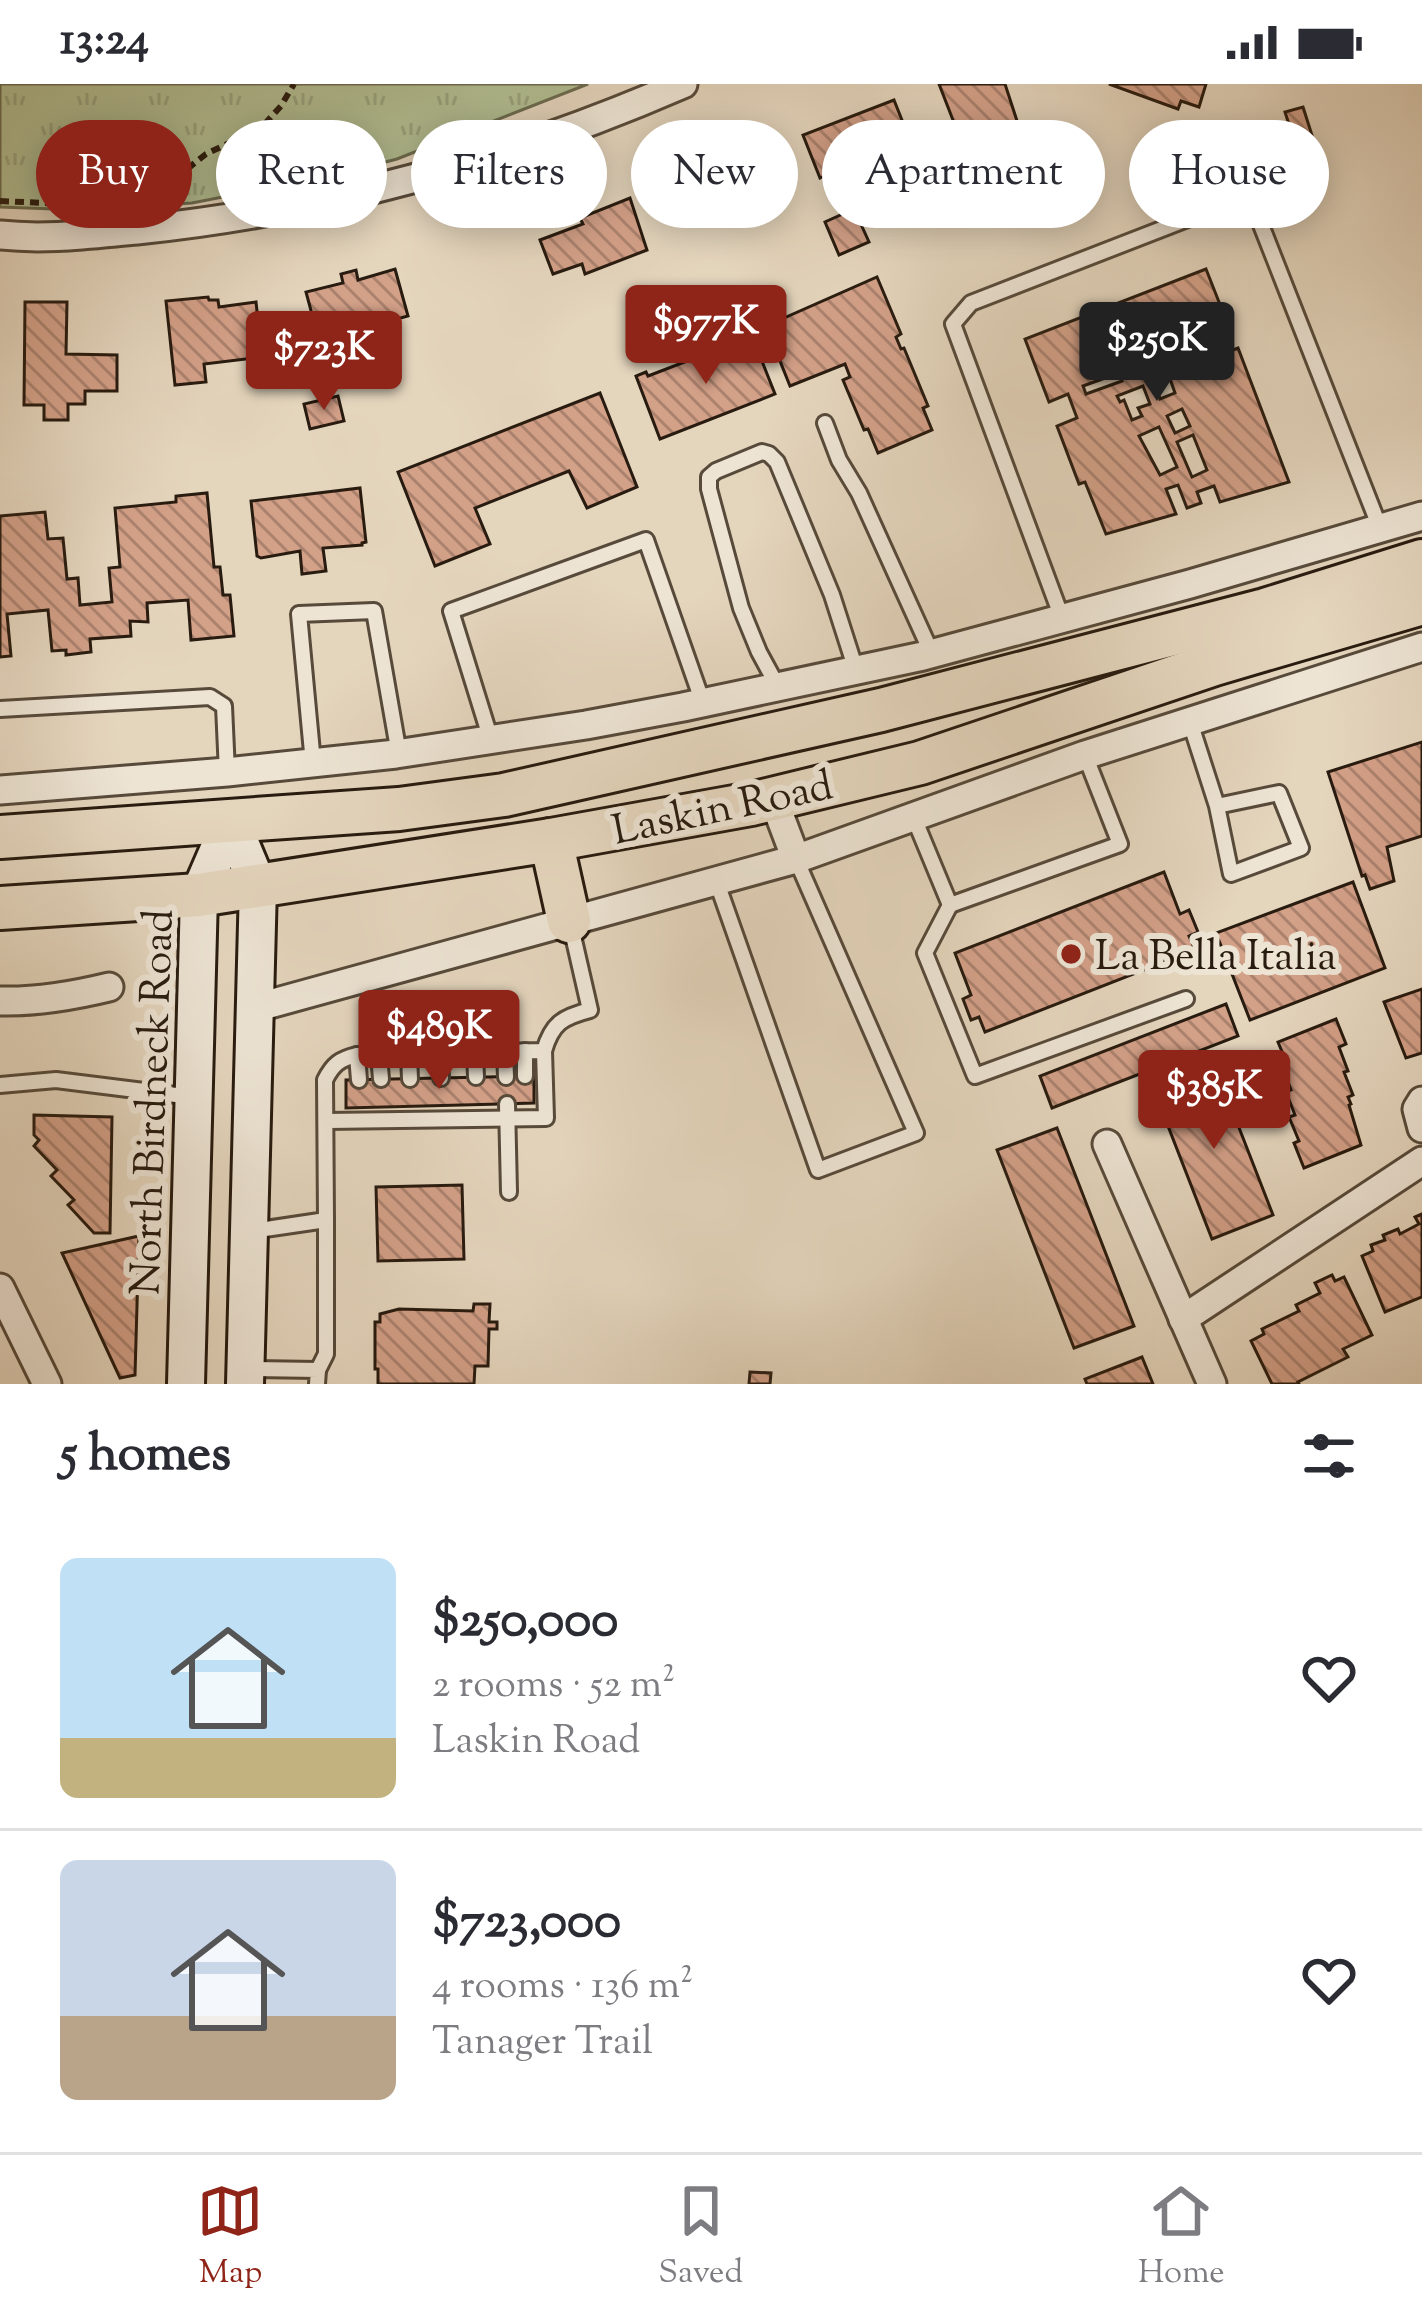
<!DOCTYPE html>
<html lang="en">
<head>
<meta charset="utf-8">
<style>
  body { margin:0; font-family:"Sorts Mill Goudy",serif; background:#f7f7f7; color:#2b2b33; height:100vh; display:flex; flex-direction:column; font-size:45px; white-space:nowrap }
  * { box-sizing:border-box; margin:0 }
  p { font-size:39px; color:#7c7c81 }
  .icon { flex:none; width:66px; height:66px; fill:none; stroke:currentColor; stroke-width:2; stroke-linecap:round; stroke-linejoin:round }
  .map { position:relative; height:1300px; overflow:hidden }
  .panel { display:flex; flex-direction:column; background:#fff; flex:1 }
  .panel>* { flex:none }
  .banner { position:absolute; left:36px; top:36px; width:1350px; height:108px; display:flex; gap:24px }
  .price { position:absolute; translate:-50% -102px; padding:0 27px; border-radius:12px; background:#8f2418; color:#fff; font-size:39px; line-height:78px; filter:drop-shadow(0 3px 6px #0008) }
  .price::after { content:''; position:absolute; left:50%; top:72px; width:36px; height:27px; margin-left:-18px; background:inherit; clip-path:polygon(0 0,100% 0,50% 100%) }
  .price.active { background:#222; color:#fff }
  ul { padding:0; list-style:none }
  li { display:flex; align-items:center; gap:36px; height:300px; padding:0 60px }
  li+li { border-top:3px solid #e1e1e2 }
  li span { display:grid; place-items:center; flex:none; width:336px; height:240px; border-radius:18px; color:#555 }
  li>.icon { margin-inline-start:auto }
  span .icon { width:144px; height:144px; fill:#fffc; stroke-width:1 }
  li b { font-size:51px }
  h2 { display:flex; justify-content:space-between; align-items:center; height:144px; padding:0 60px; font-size:51px }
  .pill { padding:0 42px; border-radius:54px; background:#fff; box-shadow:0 6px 30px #0003; font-size:42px; line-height:108px }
  .pill.active { background:#8f2418; color:#fff }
  .status { display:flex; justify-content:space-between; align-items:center; height:84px; padding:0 60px; background:#fff; direction:ltr }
  .status svg { height:33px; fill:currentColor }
  .dock { display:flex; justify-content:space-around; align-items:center; height:168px; border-top:3px solid #e1e1e2; background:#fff; font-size:33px; color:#7c7c81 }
  .dock a { display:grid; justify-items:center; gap:6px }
  .dock .active { color:#8f2418 }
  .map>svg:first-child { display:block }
  .grass { fill:url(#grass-tufts); stroke:#6c6c51; stroke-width:3 }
  .building { fill:url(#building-back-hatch); stroke:#281b0f; stroke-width:3; fill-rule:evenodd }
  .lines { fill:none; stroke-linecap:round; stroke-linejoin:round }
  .service-casing { stroke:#574a3a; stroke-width:20 }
  .minor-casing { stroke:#574a3a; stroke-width:33 }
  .secondary-casing { stroke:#281b0f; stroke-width:42 }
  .primary-casing { stroke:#281b0f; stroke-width:48 }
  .path { stroke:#281b0f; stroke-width:6; stroke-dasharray:9 6; stroke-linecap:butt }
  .service { stroke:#ede4d4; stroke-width:14 }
  .minor { stroke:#ede4d4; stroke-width:27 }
  .secondary { stroke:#ede4d4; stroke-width:36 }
  .primary { stroke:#e4d5bd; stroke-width:42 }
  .poi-dot { fill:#8f2418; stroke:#ede4d4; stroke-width:4.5 }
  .labels { text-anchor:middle; stroke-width:12; stroke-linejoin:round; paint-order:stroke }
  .street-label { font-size:42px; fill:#281b0f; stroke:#ede4d4 }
  .poi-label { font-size:42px; fill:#281b0f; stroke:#ede4d4; text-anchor:start }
</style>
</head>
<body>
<div class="status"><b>13:24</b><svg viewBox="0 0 49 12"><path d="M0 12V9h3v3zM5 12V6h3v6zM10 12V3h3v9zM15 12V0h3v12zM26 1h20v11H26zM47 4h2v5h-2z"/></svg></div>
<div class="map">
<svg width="1422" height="1300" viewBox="0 0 1422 1300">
  <defs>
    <pattern id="grass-tufts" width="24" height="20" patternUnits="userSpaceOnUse" patternTransform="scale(3)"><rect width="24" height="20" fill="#b1be93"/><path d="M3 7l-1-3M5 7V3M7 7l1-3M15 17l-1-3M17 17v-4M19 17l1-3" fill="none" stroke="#98a37e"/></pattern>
    <pattern id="building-back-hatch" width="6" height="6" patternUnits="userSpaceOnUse" patternTransform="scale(3)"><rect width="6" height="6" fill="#d3a088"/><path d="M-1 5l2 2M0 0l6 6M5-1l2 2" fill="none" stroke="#ab826e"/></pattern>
  </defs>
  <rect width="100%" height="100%" fill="#e4d5bd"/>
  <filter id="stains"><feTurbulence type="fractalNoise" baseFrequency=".00167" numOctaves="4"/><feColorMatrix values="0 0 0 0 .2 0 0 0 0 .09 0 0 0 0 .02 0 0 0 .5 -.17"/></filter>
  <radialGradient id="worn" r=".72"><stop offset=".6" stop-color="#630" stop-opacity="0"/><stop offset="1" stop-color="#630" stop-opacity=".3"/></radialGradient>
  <!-- grass -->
  <polygon class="grass" points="0,0 588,0 397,75 340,90 192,119 81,126 0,123"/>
  <!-- building -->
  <g class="building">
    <polygon points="939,0 1005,0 1019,43 965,67"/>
    <polygon points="1109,0 1206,0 1199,23 1181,17 1178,25"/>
    <polygon points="894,16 911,59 862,78 867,91 835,104 829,90 820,94 803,51"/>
    <polygon points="1303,23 1316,64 1298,69 1285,28"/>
    <polygon points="750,53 763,84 734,95 736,101 719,108 725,124 707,132 700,117 684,124 669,87"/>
    <polygon points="630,114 647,166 585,190 582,180 553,190 540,156 583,140 580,134"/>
    <polygon points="854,125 869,158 839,171 825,138"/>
    <polygon points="395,185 408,232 379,240 377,233 372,234 384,275 357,282 361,297 332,305 306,208 343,199 341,190 356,186 358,196"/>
    <path d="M1206,185L1230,246L1211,253L1218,272L1238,264L1289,398L1220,418L1214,402L1197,408L1201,419L1187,424L1178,401L1166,405L1176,430L1106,450L1085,398L1079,400L1057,342L1077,334L1068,310L1049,318L1025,255ZM1175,283L1176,289L1169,292L1175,309L1160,315L1154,296L1168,292L1166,286ZM1119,289L1122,297L1086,310L1083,302ZM1143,302L1150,320L1138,324L1142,332L1132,336L1124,316L1120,318L1117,312ZM1182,325L1190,342L1175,349L1167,332ZM1159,343L1177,383L1160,391L1139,352ZM1193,351L1207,386L1192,393L1177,358Z"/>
    <polygon points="877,193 901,250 896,253 901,265 904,264 928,322 923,324 932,346 878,369 868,345 864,346 843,296 850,293 845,280 790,302 766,242"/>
    <polygon points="208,213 209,216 218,216 219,223 256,218 262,273 204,280 206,298 175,301 166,217"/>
    <polygon points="25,218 67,218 66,270 117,271 117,307 85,307 85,320 68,320 68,336 44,336 44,321 24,321"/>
    <polygon points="750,247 775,310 660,355 636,292 646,288 648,292 742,256 740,251"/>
    <polygon points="600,309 637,403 587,424 569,387 475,424 490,460 435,482 398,388"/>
    <polygon points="338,312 344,337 310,345 304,320"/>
    <polygon points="360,404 366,458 362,459 362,461 323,464 326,487 302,490 300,467 261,474 257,472 251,417"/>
    <polygon points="207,409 214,483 220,483 223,511 230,511 234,552 191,556 188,516 147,519 148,538 130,537 131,552 90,555 91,568 66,571 66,566 52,567 48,526 7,530 11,572 0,573 0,432 45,428 48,455 63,454 67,495 78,494 80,521 112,518 109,484 120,483 115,424 176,418 176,412"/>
    <polygon points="1422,658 1422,752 1387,763 1394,797 1370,805 1365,791 1362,792 1328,688"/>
    <polygon points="1164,788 1180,830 1189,826 1198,848 1189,852 1195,866 985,948 979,933 971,936 963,915 971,911 955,869"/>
    <polygon points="1353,798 1385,884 1250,936 1216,849"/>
    <polygon points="1422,905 1422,969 1406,974 1384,918"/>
    <polygon points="1226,920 1238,952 1052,1024 1040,992"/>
    <polygon points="1336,935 1346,960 1339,963 1348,987 1344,988 1353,1011 1348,1013 1351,1020 1349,1021 1361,1061 1304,1084 1294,1059 1299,1057 1289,1033 1295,1031 1286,1008 1291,1006 1283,984 1288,982 1278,958"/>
    <polygon points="1251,971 1253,994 1239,1000 1230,979"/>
    <polygon points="1215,982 1273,1131 1212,1155 1154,1006"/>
    <polygon points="534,992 534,1019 346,1024 346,996"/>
    <polygon points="34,1031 112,1033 110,1149 94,1149 68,1121 74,1116 51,1092 57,1086 34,1062 39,1056 34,1051"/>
    <polygon points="1057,1044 1134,1242 1074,1264 997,1066"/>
    <polygon points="462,1101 464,1175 378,1177 376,1103"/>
    <polygon points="1422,1130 1422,1213 1385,1228 1362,1172 1373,1167 1371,1161 1385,1156 1383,1151 1398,1145 1400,1150 1419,1140 1415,1133"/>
    <polygon points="139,1152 135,1291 120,1294 62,1169"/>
    <polygon points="1332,1191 1335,1197 1344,1193 1372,1251 1343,1265 1348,1273 1298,1298 1299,1300 1272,1300 1251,1257 1264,1250 1262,1245 1299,1227 1296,1221 1320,1209 1315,1199"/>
    <polygon points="474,1220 490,1220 489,1238 497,1238 497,1245 489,1245 488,1282 475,1282 474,1300 378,1300 378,1285 375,1285 375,1238 380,1238 380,1230 399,1225 473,1227"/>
    <polygon points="1142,1273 1153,1300 1087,1300 1085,1295"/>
    <polygon points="750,1288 771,1289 770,1300 749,1300"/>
  </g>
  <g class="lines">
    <defs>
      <g id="service">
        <polyline points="825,339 839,376 859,409 932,570"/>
        <polyline points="1062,534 953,240 971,219 1239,115 1254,123 1380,444"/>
        <polyline points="778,603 759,568 741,524 709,405 709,393 716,387 762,368 769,370 777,378 832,511 856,586"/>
        <polyline points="0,625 210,613 224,622 227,688"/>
        <polyline points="1190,638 1217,722 1231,790 1301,764 1279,709 1217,722"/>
        <polyline points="491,656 451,527 646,456 703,619"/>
        <polyline points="313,679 299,530 374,527 399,670"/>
        <polyline points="914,734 950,821 1120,760 1085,671"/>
        <polyline points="716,796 818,1086 916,1049 796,775"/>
        <polyline points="950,821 925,869 975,992 1186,915"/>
        <polyline points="525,967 525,992"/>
        <polyline points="505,968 506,993"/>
        <polyline points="475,969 476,993"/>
        <polyline points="409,970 410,995"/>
        <polyline points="440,970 441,994"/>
        <polyline points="357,971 359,996"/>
        <polyline points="379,971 381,995"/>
        <polyline points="0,1001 56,996 192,1013"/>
        <polyline points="507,1020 509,1108"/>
        <polyline points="327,1037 546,1034 544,967"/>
        <path d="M252,1147L326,1136L325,996C333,980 340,975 357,971L544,967C552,939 563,933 590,926L571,843"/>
        <polyline points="247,1285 318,1286 317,1300"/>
        <polyline points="318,1286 326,1270 326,1136"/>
      </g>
      <g id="minor">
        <path d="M0,151C46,156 91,150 137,146C324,127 511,75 683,0"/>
        <polyline points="0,706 227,688 396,670 586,641 683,623 923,572 1190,500 1422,432"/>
        <polyline points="773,714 796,775"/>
        <path d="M0,917C37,918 72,912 109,903"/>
        <polyline points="255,924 796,775 1085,671 1422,563"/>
        <polyline points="1422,1017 1417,1025 1422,1044"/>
        <polyline points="1107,1060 1212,1300"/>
        <polyline points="0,1204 47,1300"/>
        <polyline points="1183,1235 1422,1077"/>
      </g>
      <g id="secondary">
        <polyline points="231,737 258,802 245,1300"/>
        <polyline points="186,1300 199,811 231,737"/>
      </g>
      <g id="primary">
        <polyline points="0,753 399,725 504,711 881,626 1265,526 1422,477"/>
        <polyline points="551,756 569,837"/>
        <polyline points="0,824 199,811 551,756 751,720 920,679 1214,580 1422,519"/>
      </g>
    </defs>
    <!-- service casing -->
    <use href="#service" class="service-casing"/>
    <!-- minor casing -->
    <use href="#minor" class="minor-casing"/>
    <!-- secondary casing -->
    <use href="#secondary" class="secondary-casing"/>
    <!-- primary casing -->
    <use href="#primary" class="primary-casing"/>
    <!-- path -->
    <polyline class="path" points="0,117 45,119 130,113 171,98 206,70 261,44 281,22 294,0"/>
    <!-- service -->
    <use href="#service" class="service"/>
    <!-- minor -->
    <use href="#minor" class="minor"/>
    <!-- secondary -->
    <use href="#secondary" class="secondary"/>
    <!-- primary -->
    <use href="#primary" class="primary"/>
  </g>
  <!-- markers -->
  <circle class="poi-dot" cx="1071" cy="870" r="12"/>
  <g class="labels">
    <!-- street labels -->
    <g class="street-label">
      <text transform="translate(722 722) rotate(-12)" y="15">Laskin Road</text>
      <text transform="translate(150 1018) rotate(-88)" y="15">North Birdneck Road</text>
    </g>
    <!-- poi labels -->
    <g class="poi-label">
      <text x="1095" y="885">La Bella Italia</text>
    </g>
  </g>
  <rect width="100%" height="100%" filter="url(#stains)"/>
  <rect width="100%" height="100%" fill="url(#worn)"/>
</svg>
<b class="price" style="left:706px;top:303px">$977K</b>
<b class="price active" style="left:1157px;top:320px">$250K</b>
<b class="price" style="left:324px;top:329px">$723K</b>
<b class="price" style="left:439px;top:1008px">$489K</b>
<b class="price" style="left:1214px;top:1068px">$385K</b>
<div class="banner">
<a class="pill active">Buy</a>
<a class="pill">Rent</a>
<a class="pill">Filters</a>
<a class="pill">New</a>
<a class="pill">Apartment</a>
<a class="pill">House</a>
</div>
</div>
<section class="panel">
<h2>5 homes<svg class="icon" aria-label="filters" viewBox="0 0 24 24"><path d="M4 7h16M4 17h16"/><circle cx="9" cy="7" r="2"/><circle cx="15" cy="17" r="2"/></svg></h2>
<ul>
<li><span style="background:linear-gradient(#bfe0f5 75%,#c2b280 0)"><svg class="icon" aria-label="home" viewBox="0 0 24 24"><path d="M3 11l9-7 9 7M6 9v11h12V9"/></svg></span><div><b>$250,000</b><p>2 rooms · 52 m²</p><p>Laskin Road</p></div><svg class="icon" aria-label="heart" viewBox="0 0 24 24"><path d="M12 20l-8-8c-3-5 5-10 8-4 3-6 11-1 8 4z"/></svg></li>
<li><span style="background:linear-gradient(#c9d6e8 65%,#b9a48a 0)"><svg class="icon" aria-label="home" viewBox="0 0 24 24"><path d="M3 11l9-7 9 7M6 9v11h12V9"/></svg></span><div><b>$723,000</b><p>4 rooms · 136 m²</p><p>Tanager Trail</p></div><svg class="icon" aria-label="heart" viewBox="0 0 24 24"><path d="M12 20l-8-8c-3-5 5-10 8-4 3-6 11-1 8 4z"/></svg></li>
</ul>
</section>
<nav class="dock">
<a class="active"><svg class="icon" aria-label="map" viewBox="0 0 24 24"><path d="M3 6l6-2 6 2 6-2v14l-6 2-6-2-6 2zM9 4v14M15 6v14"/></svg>Map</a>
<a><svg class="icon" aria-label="saved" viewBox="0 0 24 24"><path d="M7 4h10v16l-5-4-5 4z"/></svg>Saved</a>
<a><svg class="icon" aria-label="home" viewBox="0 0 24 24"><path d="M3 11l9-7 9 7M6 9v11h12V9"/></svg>Home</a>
</nav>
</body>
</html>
